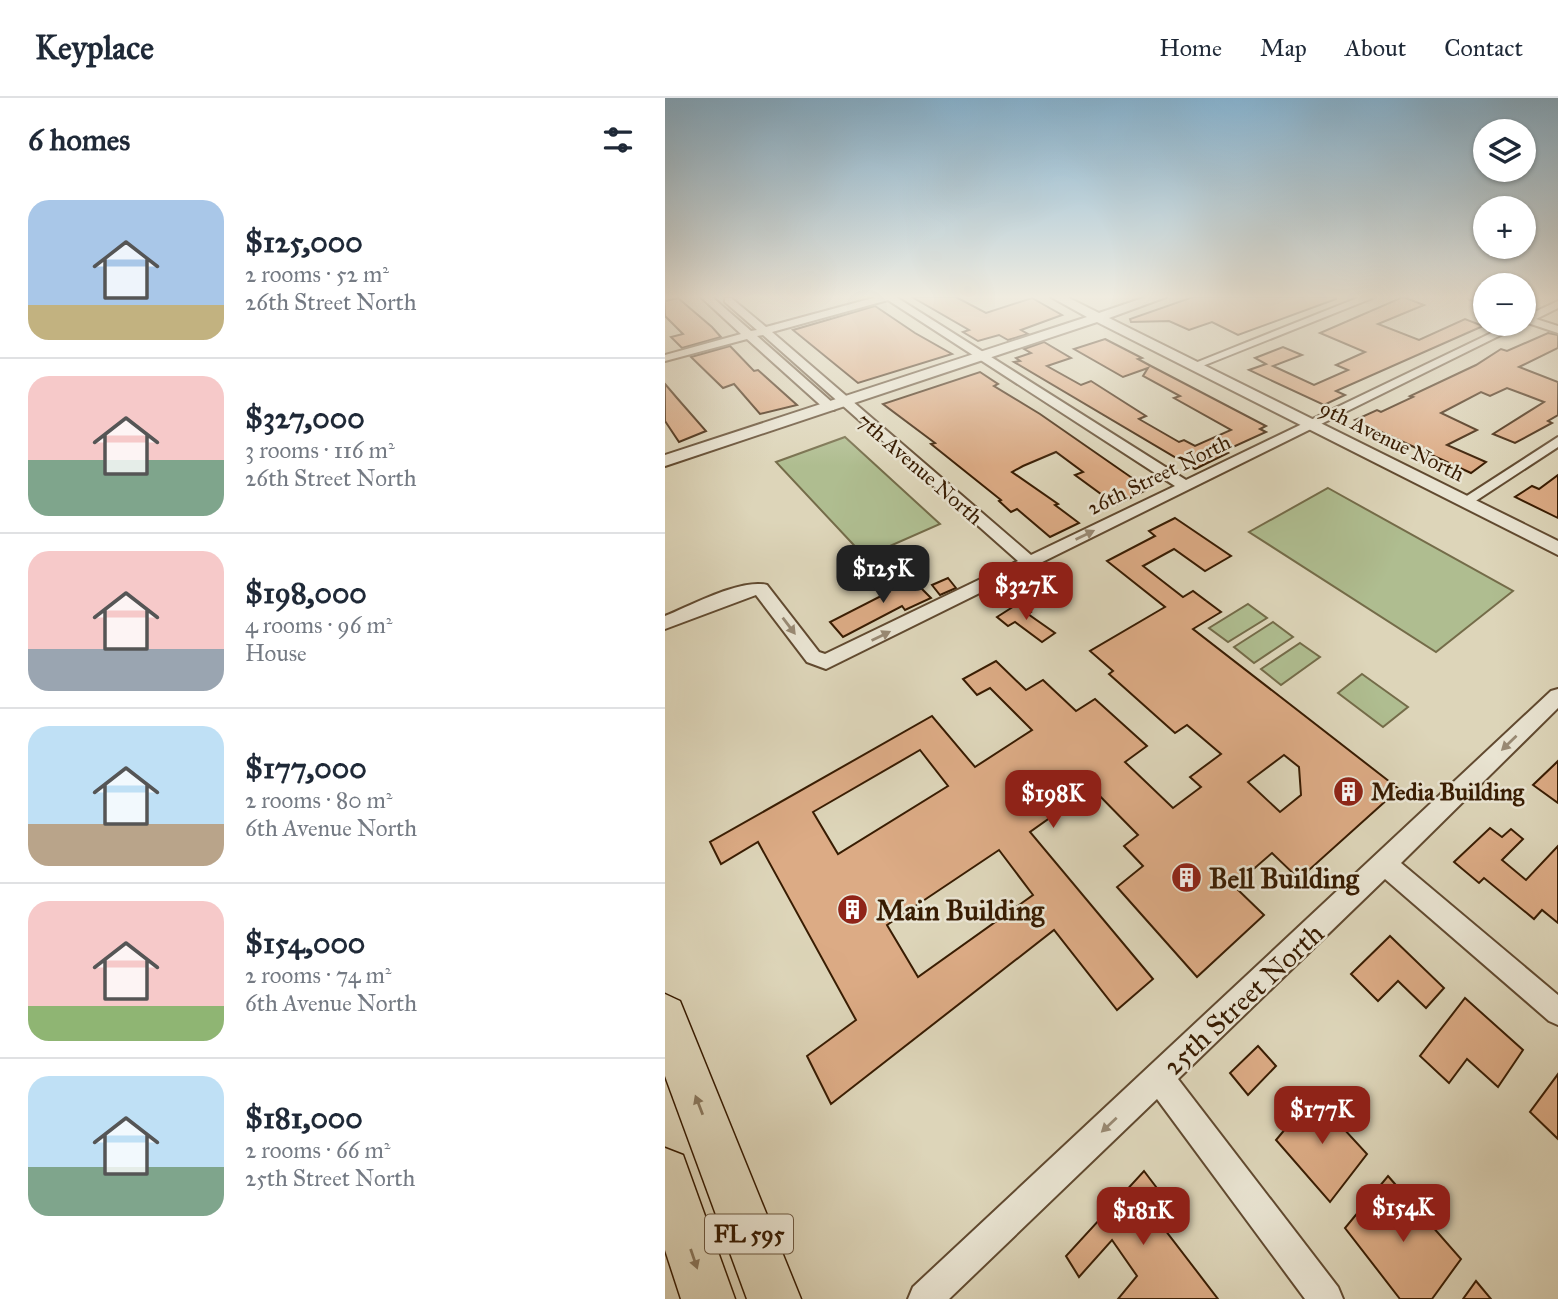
<!DOCTYPE html>
<html lang="en">
<head>
<meta charset="utf-8">
<style>
  body { margin:0; font-family:"IM FELL Great Primer",serif; background:#f2f2f3; color:#1f2937; height:100vh; display:flex; flex-direction:column; font-size:26px; white-space:nowrap }
  * { box-sizing:border-box; margin:0 }
  p { font-size:23px; color:#747a83 }
  .icon { flex:none; width:38px; height:38px; fill:none; stroke:currentColor; stroke-width:2; stroke-linecap:round; stroke-linejoin:round }
  .map { position:relative; flex:1; overflow:hidden }
  .side { display:flex; flex-direction:column; background:#fff; width:665px }
  .side>* { flex:none }
  .fabs { position:absolute; left:808px; top:21px; display:grid; gap:14px }
  .fabs a { display:grid; place-items:center; width:63px; height:63px; border-radius:50%; background:#fff; box-shadow:0 2px 5px #0004; font-size:35px }
  .price { position:absolute; translate:-50% -60px; padding:0 16px; border-radius:14px; background:#8f2418; color:#fff; font-size:23px; line-height:46px; filter:drop-shadow(0 2px 4px #0008) }
  .price::after { content:''; position:absolute; left:50%; top:42px; width:21px; height:16px; margin-left:-10px; background:inherit; clip-path:polygon(0 0,100% 0,50% 100%) }
  .price.on { background:#222; color:#fff }
  ul { padding:0; list-style:none }
  li { display:flex; align-items:center; gap:21px; height:175px; padding:0 28px }
  li+li { border-top:2px solid #e0e1e3 }
  li span { display:grid; place-items:center; flex:none; width:196px; height:140px; border-radius:21px; color:#555 }
  li>.icon { margin-inline-start:auto }
  span .icon { width:84px; height:84px; fill:#fffc; stroke-width:1 }
  li b { font-size:30px }
  h2 { display:flex; justify-content:space-between; align-items:center; height:84px; padding:0 28px; font-size:30px }
  header { display:flex; align-items:center; gap:42px; box-sizing:border-box; height:98px; padding:0 35px; background:#fff; border-bottom:2px solid #e0e1e3 }
  header strong { font-size:33px }
  nav { display:flex; gap:38px; margin-inline-start:auto; font-size:24px }
  main { display:flex; flex:1; min-height:0 }
  .map>svg:first-child { display:block }
  .green { fill:#afbd90; stroke:#746c49; stroke-width:2 }
  .building { fill:#dcab85; stroke:#381c02; stroke-width:2; fill-rule:evenodd }
  .lines { fill:none; stroke-linecap:round; stroke-linejoin:round }
  .minor-casing { stroke:#614a30; stroke-width:4 }
  .tertiary-casing { stroke:#614a30; stroke-width:4 }
  .primary-casing { stroke:#381c02; stroke-width:3 }
  .minor { fill:#e9e4d2; fill-rule:evenodd }
  .tertiary { fill:#e9e4d2; fill-rule:evenodd }
  .primary { fill:#ddd5b9; fill-rule:evenodd }
  .oneway { fill:#998a74 }
  .oneway2 { fill:#8a785e }
  .labels { text-anchor:middle; stroke-width:5; stroke-linejoin:round; paint-order:stroke }
  .far-street-label { font-size:21px; fill:#381c02; stroke:#e9e4d2 }
  .shield { fill:#e9e4d2; stroke:#6d5840; stroke-width:2 }
  .shield-label { font-size:23px; font-weight:bold; fill:#381c02 }
  .poi-label { font-size:24px; font-weight:bold; fill:#381c02; stroke:#e9e4d2; text-anchor:start }
  .near-poi-label { font-size:28px; font-weight:bold; fill:#381c02; stroke:#e9e4d2; text-anchor:start }
  .near-street-label { font-size:28px; fill:#381c02; stroke:#e9e4d2 }
</style>
</head>
<body>
<header>
<strong>Keyplace</strong>
<nav><a>Home</a><a>Map</a><a>About</a><a>Contact</a></nav>
</header>
<main>
<section class="side">
<h2>6 homes<svg class="icon" aria-label="filters" viewBox="0 0 24 24"><path d="M4 7h16M4 17h16"/><circle cx="9" cy="7" r="2"/><circle cx="15" cy="17" r="2"/></svg></h2>
<ul>
<li><span style="background:linear-gradient(#a9c7e8 75%,#c2b280 0)"><svg class="icon" aria-label="home" viewBox="0 0 24 24"><path d="M3 11l9-7 9 7M6 9v11h12V9"/></svg></span><div><b>$125,000</b><p>2 rooms · 52 m²</p><p>26th Street North</p></div></li>
<li><span style="background:linear-gradient(#f6c9c9 60%,#7fa58c 0)"><svg class="icon" aria-label="home" viewBox="0 0 24 24"><path d="M3 11l9-7 9 7M6 9v11h12V9"/></svg></span><div><b>$327,000</b><p>3 rooms · 116 m²</p><p>26th Street North</p></div></li>
<li><span style="background:linear-gradient(#f6c9c9 70%,#9aa5b1 0)"><svg class="icon" aria-label="home" viewBox="0 0 24 24"><path d="M3 11l9-7 9 7M6 9v11h12V9"/></svg></span><div><b>$198,000</b><p>4 rooms · 96 m²</p><p>House</p></div></li>
<li><span style="background:linear-gradient(#bfe0f5 70%,#b9a48a 0)"><svg class="icon" aria-label="home" viewBox="0 0 24 24"><path d="M3 11l9-7 9 7M6 9v11h12V9"/></svg></span><div><b>$177,000</b><p>2 rooms · 80 m²</p><p>6th Avenue North</p></div></li>
<li><span style="background:linear-gradient(#f6c9c9 75%,#8fb573 0)"><svg class="icon" aria-label="home" viewBox="0 0 24 24"><path d="M3 11l9-7 9 7M6 9v11h12V9"/></svg></span><div><b>$154,000</b><p>2 rooms · 74 m²</p><p>6th Avenue North</p></div></li>
<li><span style="background:linear-gradient(#bfe0f5 65%,#7fa58c 0)"><svg class="icon" aria-label="home" viewBox="0 0 24 24"><path d="M3 11l9-7 9 7M6 9v11h12V9"/></svg></span><div><b>$181,000</b><p>2 rooms · 66 m²</p><p>25th Street North</p></div></li>
</ul>
</section>
<div class="map">
<svg width="893" height="1201" viewBox="0 0 893 1201">
  <rect width="100%" height="100%" fill="#ddd5b9"/>
  <filter id="stains"><feTurbulence type="fractalNoise" baseFrequency=".00286" numOctaves="4"/><feColorMatrix values="0 0 0 0 .2 0 0 0 0 .09 0 0 0 0 .02 0 0 0 .5 -.17"/></filter>
  <radialGradient id="worn" r=".72"><stop offset=".6" stop-color="#630" stop-opacity="0"/><stop offset="1" stop-color="#630" stop-opacity=".3"/></radialGradient>
  <!-- green -->
  <g class="green">
    <polygon points="180,339 275,426 200,459 111,364"/>
    <polygon points="663,390 848,493 771,554 584,434"/>
    <polygon points="583,506 602,520 563,544 544,530"/>
    <polygon points="608,524 628,539 589,565 569,549"/>
    <polygon points="635,545 655,559 616,587 596,571"/>
    <polygon points="697,576 743,609 718,629 673,595"/>
  </g>
  <!-- building -->
  <g class="building">
    <polygon points="247,199 291,199 321,215 367,200 397,217 356,232 363,236 343,242 334,237 313,243 298,234 304,232"/>
    <polygon points="528,199 671,199 671,201 573,237 547,224 524,232 504,223 466,224 465,221"/>
    <polygon points="738,199 759,207 713,226 754,242 800,221 818,228 671,293 680,297 659,307 584,272 601,266 590,260 618,249 637,257 608,268 649,287 683,272 671,267 700,254 655,235"/>
    <polygon points="13,200 47,229 56,239 17,250 6,239 18,236 0,218 0,203"/>
    <polygon points="210,208 250,235 287,256 193,285 128,232"/>
    <polygon points="883,235 893,237 893,250 854,269 893,284 893,317 883,323 887,325 850,345 828,336 879,304 842,290 825,298 816,294 776,315 812,332 782,347 821,364 806,375 690,322 712,312 716,314 748,299 745,298 811,267 836,251 842,253"/>
    <polygon points="440,241 477,260 473,261 486,268 601,328 595,331 601,334 559,353 563,355 530,371 349,264 355,263 351,260 366,255 359,251 379,244 406,260 382,268 416,287 426,283 481,318 474,321 514,344 519,342 530,348 566,332 509,300 515,298 478,278 483,270 458,279 409,251"/>
    <polygon points="65,248 89,273 93,272 132,307 95,316 69,286 58,290 26,259"/>
    <polygon points="315,274 333,286 329,288 375,316 483,391 451,407 410,377 418,374 391,354 358,368 347,374 393,406 390,407 414,425 385,439 352,411 346,414 334,403 336,402 266,346 270,345 218,306"/>
    <polygon points="0,286 12,300 41,333 14,344 0,323"/>
    <polygon points="893,377 893,420 850,399 867,388 874,391"/>
    <path d="M510,420L566,458L540,473L509,451L478,468L518,499L528,493L556,514L528,531L734,691L634,781L607,755L569,788L599,817L532,879L452,789L478,768L459,748L473,737L427,690L365,734L488,881L452,912L389,832L166,1006L142,958L191,922L93,744L56,766L45,744L267,618L310,669L367,632L325,590L312,597L298,581L331,563L361,592L378,582L411,613L430,601L482,648L460,664L508,710L536,689L525,679L556,656L522,627L510,635L444,576L448,573L425,553L500,509L442,463L490,438L484,433ZM255,652L283,688L173,756L148,714ZM619,657L634,669L636,697L615,714L583,684ZM334,752L368,797L253,879L222,827Z"/>
    <polygon points="242,476 266,500 240,512 237,508 178,539 165,524 224,494 217,487"/>
    <polygon points="283,480 291,490 275,497 267,487"/>
    <polygon points="354,505 366,514 363,516 390,535 377,544 350,524 343,528 332,519"/>
    <polygon points="893,663 893,705 868,687"/>
    <polygon points="825,730 837,739 846,731 858,741 837,762 861,782 893,748 893,825 877,812 869,821 819,780 814,785 789,764"/>
    <polygon points="725,838 779,890 761,910 733,883 713,903 686,876"/>
    <polygon points="800,900 858,952 833,989 802,961 784,985 755,958"/>
    <polygon points="593,948 611,968 583,997 565,975"/>
    <polygon points="893,976 893,1041 865,1014"/>
    <polygon points="653,992 671,1011 666,1017 702,1056 665,1104 611,1042"/>
    <polygon points="479,1073 507,1110 494,1124 553,1201 453,1201 472,1178 447,1142 414,1179 401,1158"/>
    <polygon points="723,1078 796,1161 767,1201 735,1201 680,1130"/>
    <polygon points="811,1183 826,1201 798,1201"/>
  </g>
  <g class="lines">
    <defs>
      <g id="minor">
        <path d="M36,199H47L86,233L92,232L60,204V200H66L101,229L212,199H231L521,382L845,226H859V219L893,203V210L871,221L893,228V235L863,225L858,226L161,571L142,564L91,497L0,531V518C25,508 76,480 102,487L154,554L160,556L353,463L98,237L92,238L169,306V312H161L82,241L0,263V257L76,236ZM223,202L510,388L366,457L107,234Z"/>
        <polygon points="695,199 710,199 535,269 525,267"/>
        <polygon points="803,199 821,199 821,205 805,201"/>
        <polygon points="893,339 893,349 806,406 796,406 794,403"/>
        <polygon points="893,591 893,610 736,765 893,897 893,927 884,923 720,781 513,981 673,1189 678,1201 640,1201 492,1001 284,1201 243,1201 248,1189 886,593"/>
      </g>
      <polygon id="tertiary" points="386,199 402,199 434,215 481,199 501,199 444,220 893,443 893,457 432,224 0,368 0,357 422,219"/>
      <g id="primary">
        <polygon points="0,896 15,903 136,1201 82,1201 0,978"/>
        <polygon points="0,1050 18,1057 70,1201 16,1201 0,1152"/>
      </g>
    </defs>
    <!-- minor casing -->
    <use href="#minor" class="minor-casing"/>
    <!-- tertiary casing -->
    <use href="#tertiary" class="tertiary-casing"/>
    <!-- primary casing -->
    <use href="#primary" class="primary-casing"/>
    <!-- minor -->
    <use href="#minor" class="minor"/>
    <!-- tertiary -->
    <use href="#tertiary" class="tertiary"/>
    <!-- primary -->
    <use href="#primary" class="primary"/>
  </g>
  <!-- one-way arrows -->
  <defs><path id="oneway-solid" d="M-6-.8H1V-3.2L6.5 0L1 3.2V.8H-6Z" transform="scale(1.75)"/></defs>
  <g class="oneway">
    <use href="#oneway-solid" transform="translate(420 437) rotate(-26)"/>
    <use href="#oneway-solid" transform="translate(124 528) rotate(53)"/>
    <use href="#oneway-solid" transform="translate(216 538) rotate(-26)"/>
    <use href="#oneway-solid" transform="translate(844 645) rotate(136)"/>
    <use href="#oneway-solid" transform="translate(444 1027) rotate(137)"/>
  </g>
  <g class="oneway2">
    <use href="#oneway-solid" transform="translate(34 1007) rotate(-111)"/>
    <use href="#oneway-solid" transform="translate(29 1161) rotate(71)"/>
  </g>
  <!-- sky -->
  <linearGradient id="sky" x2="0" y2="1"><stop stop-color="#86b5d4"/><stop offset="0.54" stop-color="#f0ece0"/><stop offset="1" stop-color="#f0ece0" stop-opacity="0"/></linearGradient>
  <rect width="893" height="368" fill="url(#sky)"/>
  <!-- icons -->
  <defs>
    <symbol id="building-disc" viewBox="-11 -11 22 22"><circle r="9.5" fill="#8f2418" stroke="#e9e4d2"/><path d="M-4-6H4V6H1V3H-1V6H-4ZM-2.5-4.3h1.7v1.8h-1.7ZM.8-4.3h1.7v1.8H.8ZM-2.5-1h1.7V.8h-1.7ZM.8-1h1.7V.8H.8Z" fill="#fff"/></symbol>
  </defs>
  <g fill-rule="evenodd">
    <use href="#building-disc" x="666" y="676" width="35" height="35"/>
    <use href="#building-disc" x="504" y="762" width="35" height="35"/>
    <use href="#building-disc" x="170" y="794" width="35" height="35"/>
  </g>
  <g class="labels">
    <!-- far-street labels -->
    <g class="far-street-label">
      <text transform="translate(727 343) rotate(26)" y="7">9th Avenue North</text>
      <text transform="translate(255 371) rotate(41)" y="7">7th Avenue North</text>
      <text transform="translate(494 377) rotate(-26)" y="7">26th Street North</text>
    </g>
    <!-- shield labels -->
    <rect class="shield" x="40" y="1116.5" width="88" height="39" rx="5"/>
    <g class="shield-label">
      <text x="84" y="1144">FL 595</text>
    </g>
    <!-- poi labels -->
    <g class="poi-label">
      <text x="706" y="702">Media Building</text>
    </g>
    <!-- near-poi labels -->
    <g class="near-poi-label">
      <text x="544" y="790">Bell Building</text>
      <text x="211" y="822">Main Building</text>
    </g>
    <!-- near-street labels -->
    <g class="near-street-label">
      <text transform="translate(578 901) rotate(-43)" y="10">25th Street North</text>
    </g>
  </g>
  <rect width="100%" height="100%" filter="url(#stains)"/>
  <rect width="100%" height="100%" fill="url(#worn)"/>
</svg>
<div class="fabs">
<a><svg class="icon" aria-label="layers" viewBox="0 0 24 24"><path d="M12 4l9 5-9 5-9-5zM3 14l9 5 9-5"/></svg></a>
<a>+</a>
<a>−</a>
</div>
<b class="price on" style="left:218px;top:507px">$125K</b>
<b class="price" style="left:361px;top:524px">$327K</b>
<b class="price" style="left:388px;top:732px">$198K</b>
<b class="price" style="left:657px;top:1048px">$177K</b>
<b class="price" style="left:738px;top:1146px">$154K</b>
<b class="price" style="left:478px;top:1149px">$181K</b>
</div>
</main>
</body>
</html>
